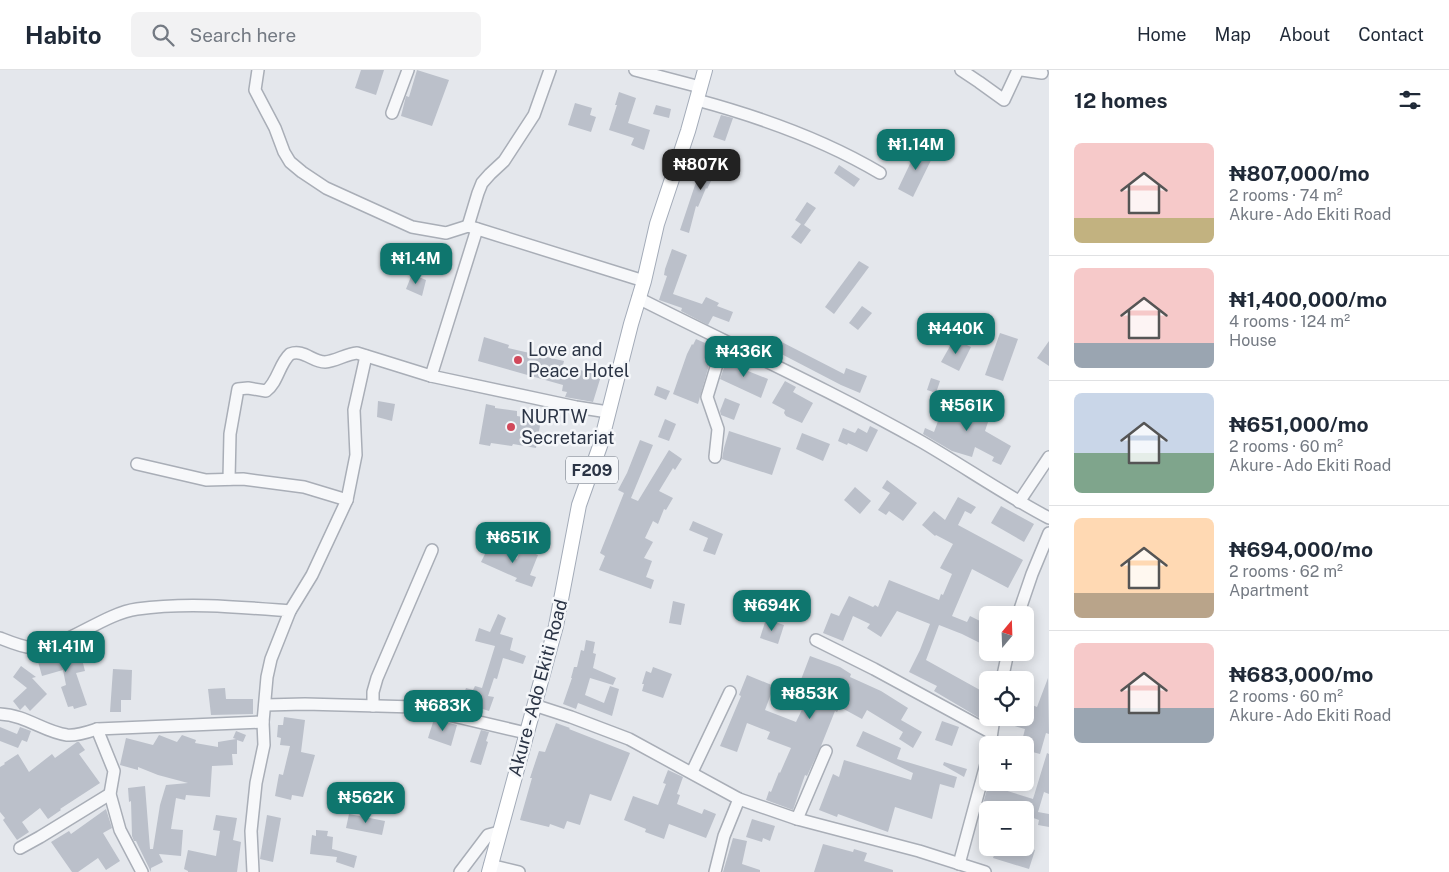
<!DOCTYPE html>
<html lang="en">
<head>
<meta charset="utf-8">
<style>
  body { margin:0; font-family:"Public Sans",sans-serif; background:#f2f2f3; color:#1f2937; height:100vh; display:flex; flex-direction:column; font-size:19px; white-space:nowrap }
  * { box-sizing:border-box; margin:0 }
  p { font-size:16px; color:#747a83 }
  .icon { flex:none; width:28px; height:28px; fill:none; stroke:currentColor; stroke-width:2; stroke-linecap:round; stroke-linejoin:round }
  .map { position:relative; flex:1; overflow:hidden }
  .side { display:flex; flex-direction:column; background:#fff; width:400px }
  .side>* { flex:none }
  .needle { width:32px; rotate:19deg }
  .controls { position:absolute; left:979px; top:536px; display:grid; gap:10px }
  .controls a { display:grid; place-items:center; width:55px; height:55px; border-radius:8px; background:#fff; box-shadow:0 2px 12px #0003; font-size:25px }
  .price { position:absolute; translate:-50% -42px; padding:0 11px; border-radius:10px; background:#0f766e; color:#fff; font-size:16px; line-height:32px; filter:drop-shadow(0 1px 2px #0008) }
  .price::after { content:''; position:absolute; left:50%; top:30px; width:15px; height:11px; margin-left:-8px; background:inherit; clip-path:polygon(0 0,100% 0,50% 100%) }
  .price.selected { background:#222; color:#fff }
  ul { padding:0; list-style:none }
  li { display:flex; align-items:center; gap:15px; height:125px; padding:0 25px }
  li+li { border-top:1px solid #e0e1e3 }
  li span { display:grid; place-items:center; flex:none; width:140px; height:100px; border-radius:8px; color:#555 }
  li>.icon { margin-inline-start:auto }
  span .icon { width:60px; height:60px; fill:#fffc; stroke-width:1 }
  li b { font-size:21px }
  h2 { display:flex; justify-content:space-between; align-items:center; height:60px; padding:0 25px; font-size:21px }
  header { display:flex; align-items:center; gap:30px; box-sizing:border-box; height:70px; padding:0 25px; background:#fff; border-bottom:1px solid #e0e1e3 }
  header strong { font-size:24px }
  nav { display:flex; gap:28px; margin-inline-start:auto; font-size:18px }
  .search { width:350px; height:45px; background:#f2f2f3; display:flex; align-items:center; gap:12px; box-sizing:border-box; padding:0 18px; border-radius:8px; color:#747a83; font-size:19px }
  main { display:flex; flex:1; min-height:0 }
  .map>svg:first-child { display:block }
  .building { fill:#bbc0ca }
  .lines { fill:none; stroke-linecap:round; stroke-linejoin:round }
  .minor-casing { stroke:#a9aeb7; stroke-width:14 }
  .major-casing { stroke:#a3abb8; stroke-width:16 }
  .minor { stroke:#f7f8fa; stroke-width:11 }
  .major { stroke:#fff; stroke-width:14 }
  .poi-dot { fill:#d1495b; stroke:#f4f6f9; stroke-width:2 }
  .labels { text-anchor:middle; stroke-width:5; stroke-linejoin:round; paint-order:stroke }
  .shield { fill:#f4f6f9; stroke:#676e7b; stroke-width:1 }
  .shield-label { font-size:16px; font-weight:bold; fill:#2b3445 }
  .poi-label { font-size:18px; fill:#2b3445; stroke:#f4f6f9; text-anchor:start }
  .street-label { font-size:18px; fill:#2b3445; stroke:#f4f6f9 }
</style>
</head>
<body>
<header>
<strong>Habito</strong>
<div class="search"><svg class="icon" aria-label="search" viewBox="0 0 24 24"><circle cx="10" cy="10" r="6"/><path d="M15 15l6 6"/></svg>Search here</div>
<nav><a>Home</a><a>Map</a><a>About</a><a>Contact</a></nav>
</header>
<main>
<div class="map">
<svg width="1049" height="802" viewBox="0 0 1049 802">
  <rect width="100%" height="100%" fill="#e4e7ec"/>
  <!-- building -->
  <g class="building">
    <polygon points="361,0 384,0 376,25 355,18"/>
    <polygon points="417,0 449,10 432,56 401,46 406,26 409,27"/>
    <polygon points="619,22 636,28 628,53 650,60 644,80 631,75 634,68 609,60 617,35 615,35"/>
    <polygon points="575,33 592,38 590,45 596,47 591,62 568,55"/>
    <polygon points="656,35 671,39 669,48 653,44"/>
    <polygon points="721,45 733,48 725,71 713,67"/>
    <polygon points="919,75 935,82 913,127 898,119"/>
    <polygon points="703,91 727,101 723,111 713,107 707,119 706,118 698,137 696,136 689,163 680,160"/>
    <polygon points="839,95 860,109 854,117 834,103"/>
    <polygon points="807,132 816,138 804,155 811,160 801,174 791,167 801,154 795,150"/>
    <polygon points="672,179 687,185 673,224 702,234 706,227 719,233 717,236 733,242 729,252 713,246 708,255 681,241 682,238 659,230 667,206 664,205 665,199"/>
    <polygon points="859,191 869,197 834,244 825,237"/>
    <polygon points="412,204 426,210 422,226 406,219"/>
    <polygon points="862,236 872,243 858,260 849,253"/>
    <polygon points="1000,263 1018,269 1003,311 985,305"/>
    <polygon points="770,266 844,304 846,298 867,306 860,323 841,315 766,276"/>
    <polygon points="484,267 509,275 508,278 564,291 563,295 601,306 593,332 565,327 567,322 562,321 563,315 478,291"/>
    <polygon points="696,269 714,277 698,334 673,324 687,284 692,274 693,275"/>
    <polygon points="954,269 971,277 959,301 941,292"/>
    <polygon points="1049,271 1049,296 1037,288"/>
    <polygon points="737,289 751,295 748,301 768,309 761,328 720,309 726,292 735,295"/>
    <polygon points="931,308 940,311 936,323 927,320"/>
    <polygon points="785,311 796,317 793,322 813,333 802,353 786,346 784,343 785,340 772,333"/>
    <polygon points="657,316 670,321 666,330 654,325"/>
    <polygon points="948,324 961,329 955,344 973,350 978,335 992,340 985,361 1011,376 1001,395 992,391 994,387 975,377 972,387 952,381 923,364 925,358 934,362"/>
    <polygon points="725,328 740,334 734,350 721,345 720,341"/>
    <polygon points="378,331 395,334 392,351 377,347"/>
    <polygon points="486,334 495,336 495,338 517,341 517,346 541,350 536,378 513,374 512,376 491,373 490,376 479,374"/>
    <polygon points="665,349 676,354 669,371 658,367"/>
    <polygon points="870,356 878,360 867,382 848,373 847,375 838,371 843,358 855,363 858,358 867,363"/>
    <polygon points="729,361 781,378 772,405 722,389 724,378"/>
    <polygon points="802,363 830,374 823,391 796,379"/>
    <polygon points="640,370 653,375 631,428 638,431 669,380 682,389 675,400 673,398 659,421 673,428 666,440 664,439 658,454 653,451 645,468 653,472 644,488 652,491 646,507 654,510 651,519 599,500 605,486 600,483 624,423 618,420 627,403"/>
    <polygon points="887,410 917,433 903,451 889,441 886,445 878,440 890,423 882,418"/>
    <polygon points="855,417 871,431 860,444 844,430"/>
    <polygon points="958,427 976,437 971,444 965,441 958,455 1023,490 1008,518 972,499 952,546 967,552 970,546 988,555 988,577 962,564 939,555 926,590 980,620 986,602 988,602 988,637 983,650 934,621 937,616 909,602 920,580 930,554 897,541 881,567 867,558 870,554 853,546 843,571 823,563 831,543 839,546 849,526 873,537 875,535 878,537 889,510 939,530 941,524 943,525 952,504 940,498 953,474 936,465 935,466 922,455 934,441 945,450"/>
    <polygon points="1001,436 1034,454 1024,472 991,453"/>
    <polygon points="693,451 723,464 715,485 703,481 708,468 689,460"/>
    <polygon points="489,476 517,489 521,478 538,485 530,505 536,507 532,517 515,511 517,508 481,492"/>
    <polygon points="673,531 685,534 681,555 669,553"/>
    <polygon points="498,544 506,548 500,564 513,568 510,580 526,586 523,594 503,588 497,609 494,608 488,626 494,627 489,641 461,632 466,618 473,620 475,616 482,618 495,576 475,571 479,558 490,562"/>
    <polygon points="766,549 784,555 778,574 760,568"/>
    <polygon points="586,570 595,572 593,583 596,584 593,598 616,608 613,615 590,608 585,625 604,633 610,616 619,619 612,646 578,633 576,639 563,634 572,608 571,608 574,597 577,597 581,580 584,581"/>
    <polygon points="78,574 85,601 76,603 87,635 74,639 73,636 68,637 61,617 66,615 63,600 42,606 37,588"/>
    <polygon points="810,586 840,597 851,604 850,607 881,621 908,638 901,650 922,662 913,678 899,669 903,662 867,640 862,649 840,637 837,642 835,641 821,676 807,706 805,705 793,740 766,730 769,721 771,722 779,702 780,703 791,678 767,669 770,662 747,653 737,682 720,676 741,626 739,625 747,605 774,616 765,640 796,652 809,625 797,620"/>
    <polygon points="21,596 36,607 32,608 47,624 30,641 25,635 20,640 13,631 27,618 13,607"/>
    <polygon points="653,597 672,604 663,628 642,621 644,614 642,614 646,601 651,603"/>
    <polygon points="113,599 132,600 131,630 121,630 121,642 110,642"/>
    <polygon points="1048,608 1049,664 1046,663 1040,684 1025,680 1025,675 1021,675 1025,659 1001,652 1001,648 1025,648 1025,632 1037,637"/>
    <polygon points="225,618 226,629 253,629 253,644 211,645 208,619"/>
    <polygon points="284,647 305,650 301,682 315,685 303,727 292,725 291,730 275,726 279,704 283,705 290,676 280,675 281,668 277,667 278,655 283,655"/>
    <polygon points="434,649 457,655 451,676 428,668"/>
    <polygon points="942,651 959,657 952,676 935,670"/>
    <polygon points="556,653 570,658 569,659 630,683 611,731 590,724 580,755 567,751 564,759 550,754 549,757 520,750 532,708 530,708 539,681 545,682"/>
    <polygon points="0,657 17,664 20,657 31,661 27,672 22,670 18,678 0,671"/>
    <polygon points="481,660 489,662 486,671 488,672 481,695 470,692"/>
    <polygon points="236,661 246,665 243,672 237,670 237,684 232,684 233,695 212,696 210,727 186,725 185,730 176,728 171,759 183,760 181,786 159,784 163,792 151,798 151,802 136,771 134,771 132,766 131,731 129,732 128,718 145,716 150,779 153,779 160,735 166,715 188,713 158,705 138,697 138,700 120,695 126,668 153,675 159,665 177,672 182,665 196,670 195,673 218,677 218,672 236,669 233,668"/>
    <polygon points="863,661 901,678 897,689 957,707 954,718 940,714 932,749 895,737 888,762 838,744 837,747 819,740 833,704 839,707 844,690 911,710 913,703 856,676"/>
    <polygon points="77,672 79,672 85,680 79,684 100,713 60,739 61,740 48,749 40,738 22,752 29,762 17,770 3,750 5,748 0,742 0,697 5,694 4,693 18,684 29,702 52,684 55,688"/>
    <polygon points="1047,683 1049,684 1049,724 1044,722 1038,742 1049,744 1049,757 1038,755 1039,750 1025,745 1025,740 1008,740 992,735 992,736 983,734 989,712 1003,712 1001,719 1033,729"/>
    <polygon points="944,692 967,699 964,707 943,695"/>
    <polygon points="668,700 683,707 677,724 680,725 677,734 702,744 704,739 716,744 706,768 669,754 664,769 645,762 646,759 624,750 633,726 658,735 666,714 663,713"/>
    <polygon points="106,739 112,758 103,763 120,791 106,800 98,788 78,802 72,802 51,772 69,761 71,764"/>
    <polygon points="349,744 385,751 382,765 346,758"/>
    <polygon points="216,745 237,748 233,770 241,772 237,802 188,802 188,801 184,799 188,780 216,786 220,761 213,760"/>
    <polygon points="267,745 281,748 273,792 260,789"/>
    <polygon points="752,749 775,756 770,771 763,768 762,772 746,767"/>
    <polygon points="316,760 328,761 327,766 333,767 332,779 357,786 354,798 336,792 337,787 310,784 312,765 316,766"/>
    <polygon points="733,768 747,771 742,794 760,800 760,802 723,802"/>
    <polygon points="823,774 853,782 854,779 867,783 864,791 893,800 893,802 814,802"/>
    <polygon points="997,778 1028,778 1035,780 1029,799 993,788"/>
  </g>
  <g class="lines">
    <defs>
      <g id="minor">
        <polyline points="258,0 255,20 275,58 284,82 290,92 302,102 326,118 412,157 446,163 468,156 644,211"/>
        <polyline points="635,0 700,17"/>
        <polyline points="961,0 979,12 1004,30 1018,0"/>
        <polyline points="1022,0 1042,3"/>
        <path d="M697,30C760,47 823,69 880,103"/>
        <polyline points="392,43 408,0"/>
        <polyline points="468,156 478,123 482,113 490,104 504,91 534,45 550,0"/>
        <polyline points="477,159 431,306 576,337 608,342"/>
        <path d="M638,228C733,276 830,320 922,372C965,397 1005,425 1049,448"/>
        <polyline points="715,387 718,359 707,327 724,271"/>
        <polyline points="137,394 206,410 243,409 304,417 347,430"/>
        <path d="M229,409L230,364L238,319L248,318L266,321C278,312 279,294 290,284C304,279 312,292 325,292C336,291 346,284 357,283L431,306"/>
        <polyline points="1019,432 1049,387"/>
        <polyline points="290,541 312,505 347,430 356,385 354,340 366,286"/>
        <polyline points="1018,545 1032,504 1049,463"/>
        <path d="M0,568C10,572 22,577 33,578C64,579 102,544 137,539C188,532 239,537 290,541L271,589L267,607L263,652L264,675L256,713L251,761L253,802"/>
        <polyline points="816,570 874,599 990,662"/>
        <polyline points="1002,610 1008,582"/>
        <polyline points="265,635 305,634 415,637 526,663"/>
        <polyline points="534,635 571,647 629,669 739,729 797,749 919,781 985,802"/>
        <polyline points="373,636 373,622 377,608 432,480"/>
        <path d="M0,644C26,645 44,662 67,665C77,666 88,662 97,659L114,701L110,724L120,760L142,802"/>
        <polyline points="97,659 263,652"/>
        <polyline points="990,675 994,648"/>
        <polyline points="692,702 730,622"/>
        <polyline points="797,749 826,681"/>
        <polyline points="20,778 40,767 110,724"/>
        <polyline points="959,794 988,687"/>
        <polyline points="490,795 519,802"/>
        <polyline points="460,802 488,765 499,762"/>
        <polyline points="715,802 724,766 739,729"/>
      </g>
      <polyline id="major" points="489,802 556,556 579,435 600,376 631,254 644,211 657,154 688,61 705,0"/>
    </defs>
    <!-- minor casing -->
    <use href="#minor" class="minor-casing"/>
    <!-- major casing -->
    <use href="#major" class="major-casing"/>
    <!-- minor -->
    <use href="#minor" class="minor"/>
    <!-- major -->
    <use href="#major" class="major"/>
  </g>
  <!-- markers -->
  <g class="poi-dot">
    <circle cx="518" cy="290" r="5"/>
    <circle cx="511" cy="357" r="5"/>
  </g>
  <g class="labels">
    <!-- shield labels -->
    <rect class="shield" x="566" y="386.5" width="52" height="27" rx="4"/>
    <g class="shield-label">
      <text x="592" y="406">F209</text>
    </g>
    <!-- poi labels -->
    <g class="poi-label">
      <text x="528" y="286">Love and<tspan x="528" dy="21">Peace Hotel</tspan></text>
      <text x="521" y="353">NURTW<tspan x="521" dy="21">Secretariat</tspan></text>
    </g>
    <!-- street labels -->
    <g class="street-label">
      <text transform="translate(538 618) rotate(-75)" y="6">Akure - Ado Ekiti Road</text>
    </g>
  </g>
</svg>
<div class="controls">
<a><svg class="needle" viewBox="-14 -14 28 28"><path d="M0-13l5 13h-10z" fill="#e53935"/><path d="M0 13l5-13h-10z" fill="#747a83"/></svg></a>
<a><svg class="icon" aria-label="locate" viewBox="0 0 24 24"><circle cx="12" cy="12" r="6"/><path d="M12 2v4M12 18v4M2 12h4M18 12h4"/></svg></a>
<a>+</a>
<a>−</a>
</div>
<b class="price" style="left:916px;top:101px">₦1.14M</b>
<b class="price selected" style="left:701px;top:121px">₦807K</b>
<b class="price" style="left:416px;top:215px">₦1.4M</b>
<b class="price" style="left:956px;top:285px">₦440K</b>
<b class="price" style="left:744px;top:308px">₦436K</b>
<b class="price" style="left:967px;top:362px">₦561K</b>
<b class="price" style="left:513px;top:494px">₦651K</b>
<b class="price" style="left:772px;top:562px">₦694K</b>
<b class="price" style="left:66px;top:603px">₦1.41M</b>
<b class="price" style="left:810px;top:650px">₦853K</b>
<b class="price" style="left:443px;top:662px">₦683K</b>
<b class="price" style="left:366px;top:754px">₦562K</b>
</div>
<section class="side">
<h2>12 homes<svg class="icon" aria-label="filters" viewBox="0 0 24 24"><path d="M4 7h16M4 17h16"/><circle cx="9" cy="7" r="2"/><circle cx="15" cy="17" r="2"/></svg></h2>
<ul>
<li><span style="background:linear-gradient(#f6c9c9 75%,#c2b280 0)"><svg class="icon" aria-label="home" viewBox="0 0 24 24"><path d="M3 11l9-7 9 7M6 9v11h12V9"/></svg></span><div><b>₦807,000/mo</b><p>2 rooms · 74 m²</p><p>Akure - Ado Ekiti Road</p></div></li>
<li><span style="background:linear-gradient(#f6c9c9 75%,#9aa5b1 0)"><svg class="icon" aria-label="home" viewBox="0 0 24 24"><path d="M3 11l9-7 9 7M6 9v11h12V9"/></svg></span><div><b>₦1,400,000/mo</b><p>4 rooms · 124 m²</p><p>House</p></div></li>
<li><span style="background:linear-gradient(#c9d6e8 60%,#7fa58c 0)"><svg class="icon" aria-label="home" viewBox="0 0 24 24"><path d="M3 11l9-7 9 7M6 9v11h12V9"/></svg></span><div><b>₦651,000/mo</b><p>2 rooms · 60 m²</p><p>Akure - Ado Ekiti Road</p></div></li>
<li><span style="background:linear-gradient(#ffd9b3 75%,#b9a48a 0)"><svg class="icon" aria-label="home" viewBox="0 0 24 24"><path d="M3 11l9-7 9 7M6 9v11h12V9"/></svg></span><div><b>₦694,000/mo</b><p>2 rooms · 62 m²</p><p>Apartment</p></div></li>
<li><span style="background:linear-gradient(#f6c9c9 65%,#9aa5b1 0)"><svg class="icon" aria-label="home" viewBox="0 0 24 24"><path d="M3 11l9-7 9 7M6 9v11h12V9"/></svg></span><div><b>₦683,000/mo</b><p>2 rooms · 60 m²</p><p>Akure - Ado Ekiti Road</p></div></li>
</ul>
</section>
</main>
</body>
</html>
